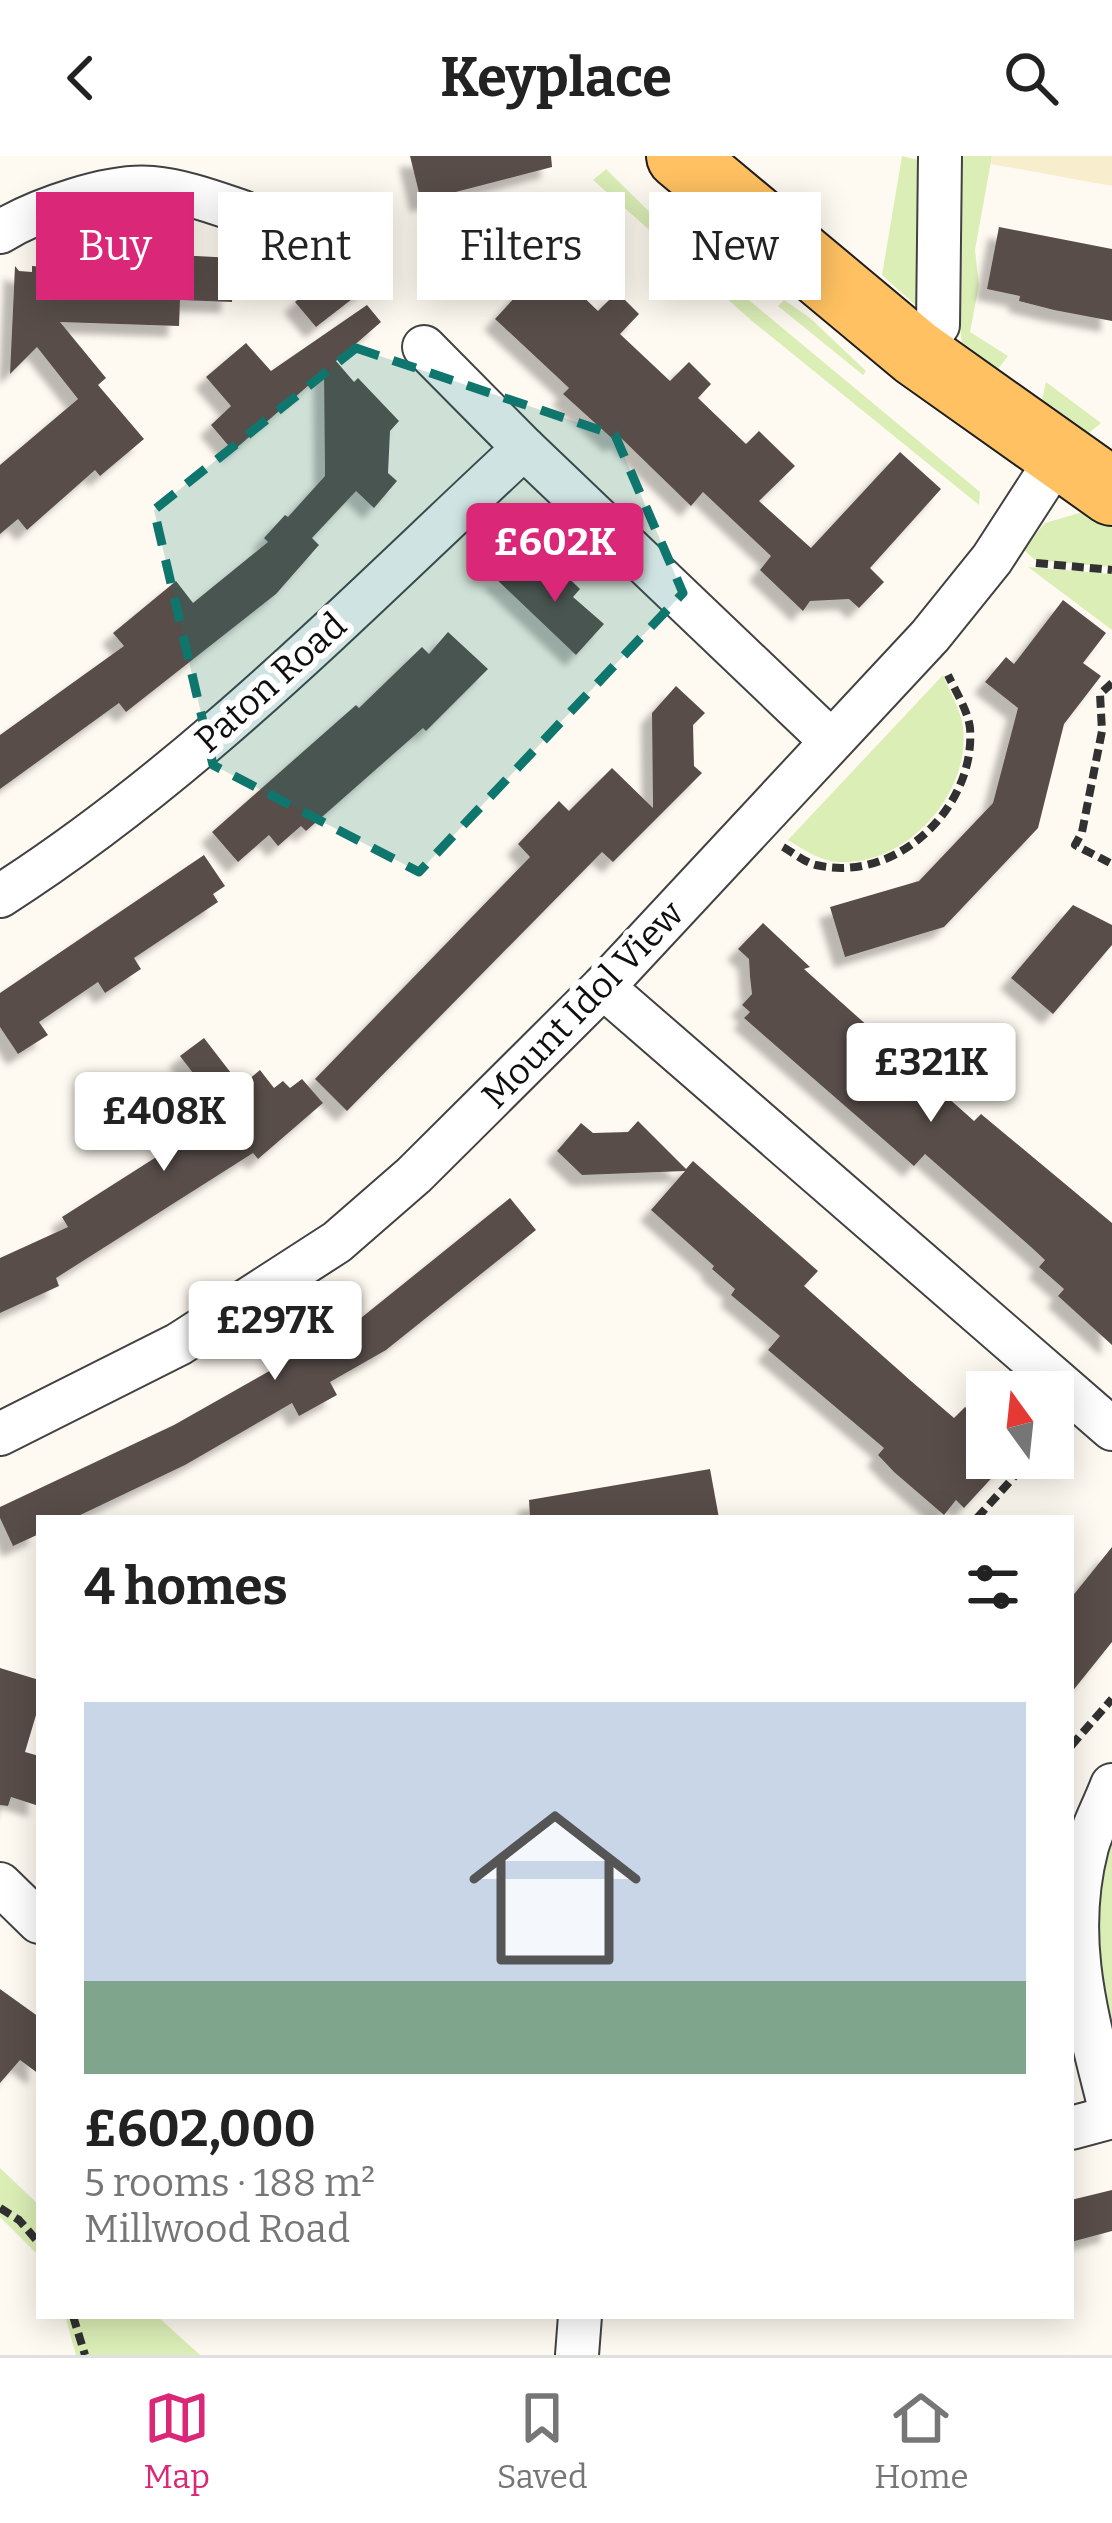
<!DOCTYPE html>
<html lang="en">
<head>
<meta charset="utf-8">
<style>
  body { margin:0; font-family:Bitter,serif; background:#f2f2f2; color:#222; height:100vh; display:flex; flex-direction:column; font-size:45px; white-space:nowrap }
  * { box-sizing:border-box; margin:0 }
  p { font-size:39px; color:#767676 }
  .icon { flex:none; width:66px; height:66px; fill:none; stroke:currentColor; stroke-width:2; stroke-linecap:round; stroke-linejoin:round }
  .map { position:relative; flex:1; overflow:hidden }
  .details { position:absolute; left:36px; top:1359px; width:1038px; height:804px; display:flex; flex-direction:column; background:#fff; border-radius:0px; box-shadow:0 6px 30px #0003 }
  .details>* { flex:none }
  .guide { position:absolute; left:36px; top:36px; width:1041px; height:108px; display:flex; gap:24px }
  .needle { width:78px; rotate:345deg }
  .fabs { position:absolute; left:966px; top:1215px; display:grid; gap:24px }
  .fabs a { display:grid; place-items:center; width:108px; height:108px; border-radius:0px; background:#fff; box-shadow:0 6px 30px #0003; font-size:60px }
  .price { position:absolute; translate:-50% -102px; padding:0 27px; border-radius:12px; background:#fff; color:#222; font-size:39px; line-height:78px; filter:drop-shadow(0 3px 6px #0008) }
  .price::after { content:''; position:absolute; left:50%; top:72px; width:36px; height:27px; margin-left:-18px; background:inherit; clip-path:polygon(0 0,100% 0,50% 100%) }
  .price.active { background:#db2777; color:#fff }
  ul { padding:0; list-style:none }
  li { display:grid; align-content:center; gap:24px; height:636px; padding:0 48px }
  li span { display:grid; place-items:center; height:372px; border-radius:0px; color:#555 }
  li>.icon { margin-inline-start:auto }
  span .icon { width:216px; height:216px; fill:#fffc; stroke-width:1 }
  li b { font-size:51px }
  h2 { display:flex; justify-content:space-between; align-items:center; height:144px; padding:0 48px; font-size:51px }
  .tag { padding:0 42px; border-radius:0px; background:#fff; box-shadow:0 6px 30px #0003; font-size:42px; line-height:108px }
  .tag.active { background:#db2777; color:#fff }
  header { display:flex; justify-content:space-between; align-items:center; height:156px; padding:0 48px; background:#fff; font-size:54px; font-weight:700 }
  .dock { display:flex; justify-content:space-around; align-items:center; height:168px; border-top:3px solid #e0e0e0; background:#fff; font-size:33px; color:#767676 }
  .dock a { display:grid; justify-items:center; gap:6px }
  .dock .active { color:#db2777 }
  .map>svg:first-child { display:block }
  .farmland { fill:#f8eece }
  .green { fill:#dbeeb6 }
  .building { fill:#594e4a; filter:url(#shadow) }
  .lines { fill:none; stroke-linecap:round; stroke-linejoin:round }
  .minor-casing { stroke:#424242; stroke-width:46 }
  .primary-casing { stroke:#202020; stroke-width:70 }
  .path { stroke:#313131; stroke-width:8; stroke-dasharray:12 6; stroke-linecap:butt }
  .minor { stroke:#fff; stroke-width:42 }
  .primary { stroke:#ffc161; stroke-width:66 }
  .marked { fill:#0f766e; fill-opacity:0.2; stroke:#0f766e; stroke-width:9; stroke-dasharray:24 15; stroke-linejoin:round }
  .labels { text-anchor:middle; stroke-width:12; stroke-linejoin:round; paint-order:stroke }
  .street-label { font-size:36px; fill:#0f0f0f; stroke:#fff }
</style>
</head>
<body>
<header><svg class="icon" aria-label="back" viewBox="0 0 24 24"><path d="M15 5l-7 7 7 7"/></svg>Keyplace<svg class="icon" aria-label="search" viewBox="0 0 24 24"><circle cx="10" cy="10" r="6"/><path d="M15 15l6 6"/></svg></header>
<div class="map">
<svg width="1112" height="2199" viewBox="0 0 1112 2199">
  <defs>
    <filter id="shadow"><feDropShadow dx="-11" dy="11" stdDeviation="3" flood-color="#0004"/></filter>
  </defs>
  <rect width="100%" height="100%" fill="#fffaf1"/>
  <!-- farmland -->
  <polygon class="farmland" points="992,0 1112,0 1112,30 991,8"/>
  <!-- green -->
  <g class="green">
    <polygon points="902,0 926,6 921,154 882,119"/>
    <polygon points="951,0 992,0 975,94 979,129 970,176 1008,200 991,222 963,200 948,41"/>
    <polygon points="606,13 686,92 980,336 979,349 752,165 593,24"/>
    <polygon points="784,144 810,162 866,215 863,219 778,150"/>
    <polygon points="1046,226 1101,267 1078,286 1039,257"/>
    <polygon points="1086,355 1112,372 1112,411 1035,404 1023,393 1045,367"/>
    <polygon points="1028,411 1112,418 1112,474"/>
    <path d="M943,519C949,535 961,554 963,571C971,637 907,710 839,706C820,705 804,694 788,684Z"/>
    <polygon points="1112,1660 1112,1916 1095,1766"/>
    <polygon points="0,2012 39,2049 39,2100 0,2061"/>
    <polygon points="65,2160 157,2160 200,2199 76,2199"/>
  </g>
  <!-- building -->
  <g class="building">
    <polygon points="410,0 551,0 552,11 421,45"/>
    <polygon points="348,64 383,106 383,119 316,171 295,146 312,131 297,114"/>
    <polygon points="543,65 568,90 549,109 573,131 598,155 617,136 639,158 620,178 670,225 689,206 711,228 698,242 746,288 759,275 795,310 759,345 811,392 900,296 941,333 870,412 884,426 859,452 849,443 830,444 810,445 803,455 760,414 771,400 703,336 691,350 620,281 616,286 563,238 569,232 495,163 539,115 514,90"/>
    <polygon points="999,71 1112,93 1112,165 1054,154 1019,145 1020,140 987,133"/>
    <polygon points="97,85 139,88 138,97 234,102 232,146 180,144 179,170 60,166 106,222 98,229 144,283 100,320 95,314 27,374 18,363 0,378 0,309 78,243 37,191 10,218 15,110 19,115 32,116 32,110 95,114"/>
    <polygon points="367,149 381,166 336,205 354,226 358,222 399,265 390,275 388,317 397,325 374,352 356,335 312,382 319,389 276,438 126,556 119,547 0,633 0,579 124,490 113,477 176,425 193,447 268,386 264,382 285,359 288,361 325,320 324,216 233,295 211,269 231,250 206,221 246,187 271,215"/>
    <polygon points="551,405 580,433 573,441 604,468 576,499 493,420 540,417"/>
    <polygon points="1063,444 1106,477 1083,507 1101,520 1064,568 1038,672 944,771 845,801 830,751 919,725 993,647 1018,552 985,526 1006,501 1014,508"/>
    <polygon points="448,476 488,513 426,575 423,572 306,675 301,670 278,690 269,679 238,706 212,676 356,549 359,552 422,491 429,498"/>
    <polygon points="676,530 705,557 693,569 694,610 702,617 613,706 602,696 347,955 315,923 530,701 518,688 559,645 569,655 612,612 653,652 652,557"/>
    <polygon points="204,699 225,730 213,738 218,746 134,802 141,813 105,837 98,826 39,866 48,879 18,898 0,871 0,837"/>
    <polygon points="1073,749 1112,769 1112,789 1053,858 1011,822"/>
    <polygon points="763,767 810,811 804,813 974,965 981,958 1112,1067 1112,1189 1058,1140 1064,1133 1039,1111 1045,1104 1031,1091 925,998 914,1010 744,862 750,856 742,849 752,838 750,821 749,803 738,793"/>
    <polygon points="204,882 241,930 260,914 274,932 283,925 290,932 302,923 323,947 258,1003 253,997 56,1122 59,1130 0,1157 0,1102 68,1071 62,1061 224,958 180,900"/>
    <polygon points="638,965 686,1013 693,1005 818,1115 804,1130 911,1225 954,1262 965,1251 987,1271 987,1302 1010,1302 964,1352 956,1344 944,1359 894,1316 878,1299 884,1292 768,1194 780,1180 731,1139 735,1133 712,1113 714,1110 651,1054 685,1015 582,1019 557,995 581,967 593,977 628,976"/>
    <polygon points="510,1042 536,1074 386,1194 330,1226 337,1239 299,1260 292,1247 185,1309 74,1362 39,1362 39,1378 13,1390 0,1362 0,1351 174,1269 356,1166"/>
    <polygon points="710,1313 719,1362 530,1362 529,1344"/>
    <polygon points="1112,1391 1112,1486 1071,1537 1071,1442"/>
    <polygon points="0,1512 39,1524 39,1549 25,1596 39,1600 39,1650 11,1641 8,1650 0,1649"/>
    <polygon points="0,1833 39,1861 39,1918 20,1904 0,1927"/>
    <polygon points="1112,2034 1112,2075 1071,2086 1071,2044"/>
  </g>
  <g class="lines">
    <defs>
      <g id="minor">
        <path d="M0,76C36,54 109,28 152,32C184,35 213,46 243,56"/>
        <polyline points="424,191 524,292 830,584"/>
        <polyline points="916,197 938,169 940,0"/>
        <path d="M0,740C194,616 356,448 524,292"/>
        <polyline points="603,831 1112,1273"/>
        <polyline points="0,1278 179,1188 337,1086 414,1019 603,831 930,480 992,403 1060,298"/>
        <path d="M1112,1629C1104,1650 1093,1670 1087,1691C1062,1787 1089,1867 1112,1961"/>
        <polyline points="0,1728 39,1766"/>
        <polyline points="1071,1972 1112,1961"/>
        <polyline points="577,2199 580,2160"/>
      </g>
      <polyline id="primary" points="680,0 916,197 1112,336"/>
    </defs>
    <!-- minor casing -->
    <use href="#minor" class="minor-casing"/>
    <!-- primary casing -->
    <use href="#primary" class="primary-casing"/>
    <!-- path -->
    <g class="path">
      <polyline points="1036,407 1112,414"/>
      <polyline points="1112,527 1100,538 1102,575 1082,676 1075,689 1112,708"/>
      <path d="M783,691C794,697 804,706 816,709C897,728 976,651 970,572C968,555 956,536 948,519"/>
      <polyline points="977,1362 1031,1302"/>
      <polyline points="1071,1590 1112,1543"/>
      <polyline points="0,2052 19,2064 39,2087"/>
      <polyline points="73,2160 85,2199"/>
    </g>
    <!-- minor -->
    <use href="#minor" class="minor"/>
    <!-- primary -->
    <use href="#primary" class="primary"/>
  </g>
  <!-- marked area -->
  <path class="marked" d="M356,192L615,279L683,437L419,716L213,609L154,354Z"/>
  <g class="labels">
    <!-- street labels -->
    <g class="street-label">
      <text transform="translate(270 526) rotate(-42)" y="13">Paton Road</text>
      <text transform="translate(582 848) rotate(-46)" y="13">Mount Idol View</text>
    </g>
  </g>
</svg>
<div class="fabs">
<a><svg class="needle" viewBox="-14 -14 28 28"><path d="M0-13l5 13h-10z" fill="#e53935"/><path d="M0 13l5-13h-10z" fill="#767676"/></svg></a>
</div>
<b class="price active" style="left:555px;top:449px">£602K</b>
<b class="price" style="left:931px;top:969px">£321K</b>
<b class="price" style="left:164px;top:1018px">£408K</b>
<b class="price" style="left:275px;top:1227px">£297K</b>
<div class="guide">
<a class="tag active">Buy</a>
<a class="tag">Rent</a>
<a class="tag">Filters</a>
<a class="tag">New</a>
</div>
<section class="details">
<h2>4 homes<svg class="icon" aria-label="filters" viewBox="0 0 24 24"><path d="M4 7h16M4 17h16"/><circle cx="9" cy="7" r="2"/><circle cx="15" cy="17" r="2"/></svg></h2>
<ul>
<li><span style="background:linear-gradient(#c9d6e8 75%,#7fa58c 0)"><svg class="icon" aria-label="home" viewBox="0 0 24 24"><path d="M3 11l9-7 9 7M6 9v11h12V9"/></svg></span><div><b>£602,000</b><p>5 rooms · 188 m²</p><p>Millwood Road</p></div></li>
</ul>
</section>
</div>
<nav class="dock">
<a class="active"><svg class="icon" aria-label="map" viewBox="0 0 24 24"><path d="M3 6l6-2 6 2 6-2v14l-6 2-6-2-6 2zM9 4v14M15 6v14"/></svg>Map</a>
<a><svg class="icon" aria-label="saved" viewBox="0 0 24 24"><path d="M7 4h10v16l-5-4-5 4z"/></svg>Saved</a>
<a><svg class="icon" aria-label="home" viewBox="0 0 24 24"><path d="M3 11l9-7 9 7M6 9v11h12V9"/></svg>Home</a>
</nav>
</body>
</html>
